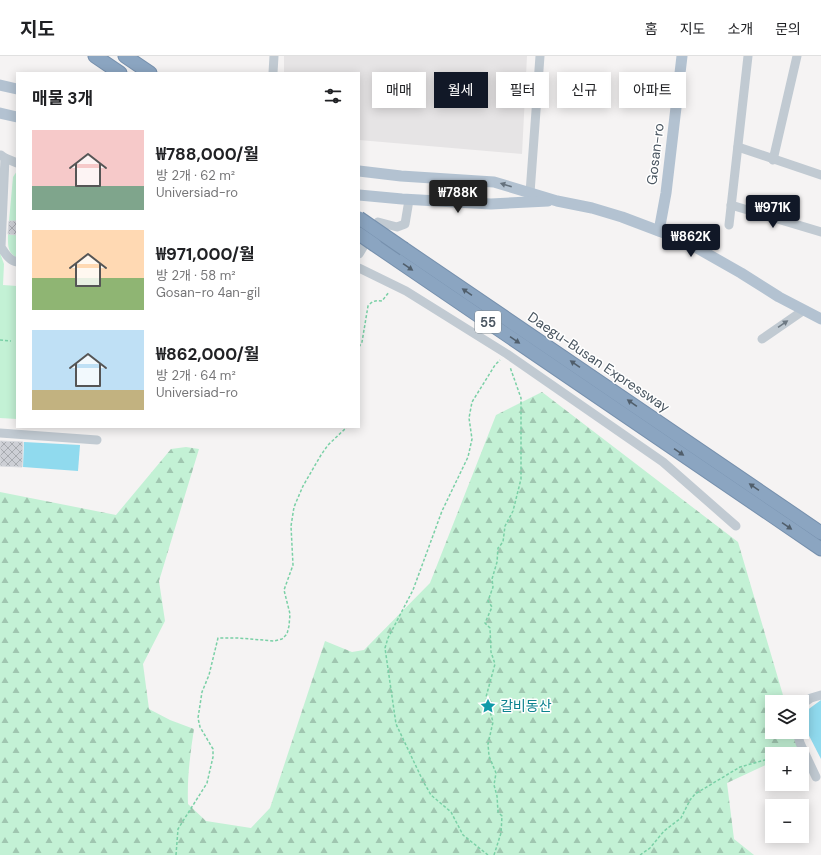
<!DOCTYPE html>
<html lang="ko">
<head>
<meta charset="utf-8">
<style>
  body { margin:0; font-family:"DM Sans","Noto Sans KR",sans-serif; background:#f6f6f6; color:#202124; height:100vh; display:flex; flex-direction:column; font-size:15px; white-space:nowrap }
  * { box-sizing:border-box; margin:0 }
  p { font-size:13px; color:#757577 }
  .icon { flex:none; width:22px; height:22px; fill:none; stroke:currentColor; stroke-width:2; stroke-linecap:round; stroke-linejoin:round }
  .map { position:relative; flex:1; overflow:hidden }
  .sheet { position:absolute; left:16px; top:16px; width:344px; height:356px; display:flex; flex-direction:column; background:#fff; border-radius:0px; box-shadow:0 2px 10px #0003 }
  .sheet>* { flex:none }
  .top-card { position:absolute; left:372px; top:16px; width:380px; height:36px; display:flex; gap:8px }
  .buttons { position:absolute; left:765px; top:639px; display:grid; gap:8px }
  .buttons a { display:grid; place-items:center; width:44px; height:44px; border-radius:0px; background:#fff; box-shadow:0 2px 10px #0003; font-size:20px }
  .price { position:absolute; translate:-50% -34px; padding:0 9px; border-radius:4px; background:#111827; color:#fff; font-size:13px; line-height:26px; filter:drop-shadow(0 1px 2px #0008) }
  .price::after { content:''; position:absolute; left:50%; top:24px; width:12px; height:9px; margin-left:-6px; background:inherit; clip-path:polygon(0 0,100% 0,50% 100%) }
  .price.active { background:#222; color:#fff }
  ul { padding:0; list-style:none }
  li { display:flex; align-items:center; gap:12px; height:100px; padding:0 16px }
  li span { display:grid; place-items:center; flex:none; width:112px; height:80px; border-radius:0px; color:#555 }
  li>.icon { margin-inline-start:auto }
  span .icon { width:48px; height:48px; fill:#fffc; stroke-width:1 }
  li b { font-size:17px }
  h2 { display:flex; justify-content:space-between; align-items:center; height:48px; padding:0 16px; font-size:17px }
  .chip { padding:0 14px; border-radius:0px; background:#fff; box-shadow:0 2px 10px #0003; font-size:14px; line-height:36px }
  .chip.active { background:#111827; color:#fff }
  header { display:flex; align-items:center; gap:24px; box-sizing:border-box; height:56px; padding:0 20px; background:#fff; border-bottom:1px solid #e0e0e0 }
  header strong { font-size:19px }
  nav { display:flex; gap:22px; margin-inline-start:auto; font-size:14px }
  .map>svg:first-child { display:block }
  .education { fill:#e6e4e5 }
  .green { fill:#c3f1d5 }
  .forest { fill:url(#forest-firs) }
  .water { fill:#90daee }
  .building { fill:url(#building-cross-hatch); stroke:#d7d9de }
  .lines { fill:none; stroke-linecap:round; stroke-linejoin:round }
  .highway-casing { stroke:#7690ad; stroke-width:15 }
  .path { stroke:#7ad0a6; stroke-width:1.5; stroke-dasharray:3 2; stroke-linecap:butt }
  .minor { stroke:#c1cad2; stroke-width:9 }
  .major { stroke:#b3c2d1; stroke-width:11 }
  .highway { stroke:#8ba5c1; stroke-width:13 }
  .highway-bridge-casing { stroke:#7690ad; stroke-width:15; stroke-linecap:butt }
  .highway-bridge { stroke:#8ba5c1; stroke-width:13 }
  .oneway { fill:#64717d }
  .oneway2 { fill:#505e6b }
  .oneway3 { fill:#6e7983 }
  .labels { text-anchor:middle; stroke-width:3; stroke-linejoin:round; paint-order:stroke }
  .shield { fill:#fff; stroke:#808990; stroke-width:1 }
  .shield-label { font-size:13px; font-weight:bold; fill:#4a5661 }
  .street-label { font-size:14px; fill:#4a5661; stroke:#fff }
  .culture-label { font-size:14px; fill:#0d838f; stroke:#fff; text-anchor:start }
</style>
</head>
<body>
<header>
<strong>지도</strong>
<nav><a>홈</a><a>지도</a><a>소개</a><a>문의</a></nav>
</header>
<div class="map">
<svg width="821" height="799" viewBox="0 0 821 799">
  <defs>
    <pattern id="forest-firs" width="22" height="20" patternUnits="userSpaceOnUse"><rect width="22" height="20" fill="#c3f1d5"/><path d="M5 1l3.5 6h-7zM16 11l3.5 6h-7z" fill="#a0c6b0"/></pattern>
    <pattern id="building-cross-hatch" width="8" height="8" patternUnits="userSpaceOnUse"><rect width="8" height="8" fill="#cdcfd5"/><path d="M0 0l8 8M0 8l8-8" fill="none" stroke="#a8abb0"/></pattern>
  </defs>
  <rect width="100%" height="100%" fill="#f5f3f3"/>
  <!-- education -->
  <polygon class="education" points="284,0 527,0 522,98 359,84 359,17 284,17"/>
  <!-- green -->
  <g class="green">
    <polygon points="17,115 17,165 9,165 13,121"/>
    <path d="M8,178L17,179V202C7,196 8,189 8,178Z"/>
    <polygon points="0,197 4,208 3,229 17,230 17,363 0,362"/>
  </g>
  <!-- forest -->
  <path class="forest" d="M542,336L738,486L785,646H772V676H794L799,694L789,698H772V706L727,727L734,783L754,799H0V436L116,459L171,393L186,391L199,393L159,525L165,565L143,608L149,653L170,664L194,673C190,698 187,723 188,748L206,765L251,772L270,752L325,585L352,596L364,594L430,527L496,359Z"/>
  <!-- water -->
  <g class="water">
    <polygon points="24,386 80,389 78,415 23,411"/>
    <polygon points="821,644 821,703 802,666 802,658"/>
  </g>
  <!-- building -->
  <g class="building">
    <polygon points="9,165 17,165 17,179 8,178"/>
    <polygon points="0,385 23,386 22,411 0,410"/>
  </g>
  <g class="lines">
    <defs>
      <g id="highway">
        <polyline points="95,0 120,17"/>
        <polyline points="125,0 150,17"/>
        <polyline points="375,189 821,493"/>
        <polyline points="404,193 821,477"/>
      </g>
    </defs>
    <!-- highway casing -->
    <use href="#highway" class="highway-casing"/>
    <!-- path -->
    <g class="path">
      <polyline points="0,284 11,285"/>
      <path d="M359,291L362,286L368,250C372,245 376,244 382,245L389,236"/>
      <polyline points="785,698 792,691"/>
      <polyline points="176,799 178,773 207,727 213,701 213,693 200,671 198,662 202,636 209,619 218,582 238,582 274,585 282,583 287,578 289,570 290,558 284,534 293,509 291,470 294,451 303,430 321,399 328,389 347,371"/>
      <polyline points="488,799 463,779 451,756 431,739 423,725 396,668 385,592 388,582 413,534 442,455 468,401 472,383 469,362 472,346 495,309 500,304"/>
      <polyline points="494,799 501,777 502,760 498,756 497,740 494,729 496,717 489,700 488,688 493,666 486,641 495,608 491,596 490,572 485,567 492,551 488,545 493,531 492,523 497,506 498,492 503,486 505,470 513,455 521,423 521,342 510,311"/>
      <polyline points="640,799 650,792 664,775 681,762 690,744 695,738 740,711 772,702"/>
    </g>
    <!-- minor -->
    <g class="minor">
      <polyline points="273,17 274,0"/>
      <polyline points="738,91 821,119"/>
      <polyline points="1,99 5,102 17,107"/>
      <path d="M5,102L1,191C5,197 9,205 17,206"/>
      <polyline points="773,104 797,0"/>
      <polyline points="530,137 540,0"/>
      <polyline points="731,149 821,176"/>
      <polyline points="729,169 748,0"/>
      <polyline points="359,198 378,166 397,171 405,168 409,144"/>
      <polyline points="359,212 406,235 507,298 663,406 736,470"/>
      <polyline points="762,283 804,254"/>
      <polyline points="0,377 97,384"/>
      <polyline points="802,648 811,642 821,639"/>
      <polyline points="797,676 800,687 816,721"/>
    </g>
    <!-- major -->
    <g class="major">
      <polyline points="0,29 17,33"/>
      <polyline points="0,57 17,61"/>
      <polyline points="359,115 401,120 494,126 557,145 592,152 622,161 659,175 690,188 741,217 779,241 821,263"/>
      <polyline points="359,139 402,143 491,148 548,145"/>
      <polyline points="659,175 666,137 682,0"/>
    </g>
    <!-- highway -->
    <use href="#highway" class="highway"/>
    <defs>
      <g id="highway-bridge">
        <polyline points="359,162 404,193"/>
        <polyline points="359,178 375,189"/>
      </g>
    </defs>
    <!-- highway-bridge casing -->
    <use href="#highway-bridge" class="highway-bridge-casing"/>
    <!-- highway-bridge -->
    <use href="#highway-bridge" class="highway-bridge"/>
  </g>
  <!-- one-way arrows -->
  <defs><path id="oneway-solid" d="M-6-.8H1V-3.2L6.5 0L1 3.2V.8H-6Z"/></defs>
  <use class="oneway" href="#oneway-solid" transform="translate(506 129) rotate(-163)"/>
  <g class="oneway2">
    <use href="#oneway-solid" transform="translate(408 211) rotate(34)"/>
    <use href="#oneway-solid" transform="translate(467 236) rotate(-146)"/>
    <use href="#oneway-solid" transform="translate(515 284) rotate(34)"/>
    <use href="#oneway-solid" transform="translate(575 308) rotate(-146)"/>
    <use href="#oneway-solid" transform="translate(632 347) rotate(-145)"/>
    <use href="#oneway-solid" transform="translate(679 396) rotate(34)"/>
    <use href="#oneway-solid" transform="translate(754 431) rotate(-146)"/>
    <use href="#oneway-solid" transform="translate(787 470) rotate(34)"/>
  </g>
  <use class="oneway3" href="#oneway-solid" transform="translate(783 268) rotate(-34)"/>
  <!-- icons -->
  <defs>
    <symbol id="sight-bare" viewBox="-9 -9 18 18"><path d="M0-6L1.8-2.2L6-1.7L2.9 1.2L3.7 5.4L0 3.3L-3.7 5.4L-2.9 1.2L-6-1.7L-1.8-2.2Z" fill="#0f9aa8" stroke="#fff" stroke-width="2.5" paint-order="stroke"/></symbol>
  </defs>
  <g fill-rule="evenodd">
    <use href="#sight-bare" x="477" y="639" width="22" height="22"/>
  </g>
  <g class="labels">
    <!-- shield labels -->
    <rect class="shield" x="475" y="255" width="26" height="22" rx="3"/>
    <g class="shield-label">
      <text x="488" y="271">55</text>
    </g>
    <!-- street labels -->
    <g class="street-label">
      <text transform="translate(655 98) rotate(-83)" y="5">Gosan-ro</text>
      <text transform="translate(599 306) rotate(34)" y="5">Daegu-Busan Expressway</text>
    </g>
    <!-- culture labels -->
    <g class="culture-label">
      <text x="500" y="655">갈비동산</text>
    </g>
  </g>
</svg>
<div class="buttons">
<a><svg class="icon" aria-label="layers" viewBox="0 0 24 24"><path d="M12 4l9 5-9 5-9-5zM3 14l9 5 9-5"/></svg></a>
<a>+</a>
<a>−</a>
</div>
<b class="price active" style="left:458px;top:158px">₩788K</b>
<b class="price" style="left:773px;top:173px">₩971K</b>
<b class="price" style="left:691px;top:202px">₩862K</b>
<div class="top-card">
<a class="chip">매매</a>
<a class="chip active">월세</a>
<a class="chip">필터</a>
<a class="chip">신규</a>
<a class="chip">아파트</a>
</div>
<section class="sheet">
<h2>매물 3개<svg class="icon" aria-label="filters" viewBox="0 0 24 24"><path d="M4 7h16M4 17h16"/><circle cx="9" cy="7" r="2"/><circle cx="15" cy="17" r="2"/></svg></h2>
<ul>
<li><span style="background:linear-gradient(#f6c9c9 70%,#7fa58c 0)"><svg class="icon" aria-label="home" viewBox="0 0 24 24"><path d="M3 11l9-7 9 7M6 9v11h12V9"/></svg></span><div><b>₩788,000/월</b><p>방 2개 · 62 m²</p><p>Universiad-ro</p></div></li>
<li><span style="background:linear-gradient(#ffd9b3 60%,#8fb573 0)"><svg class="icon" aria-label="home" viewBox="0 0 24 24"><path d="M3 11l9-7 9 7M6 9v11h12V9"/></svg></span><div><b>₩971,000/월</b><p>방 2개 · 58 m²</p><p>Gosan-ro 4an-gil</p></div></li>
<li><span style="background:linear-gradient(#bfe0f5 75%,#c2b280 0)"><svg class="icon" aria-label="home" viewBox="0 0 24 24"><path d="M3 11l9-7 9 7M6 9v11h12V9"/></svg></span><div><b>₩862,000/월</b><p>방 2개 · 64 m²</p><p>Universiad-ro</p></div></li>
</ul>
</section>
</div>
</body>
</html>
